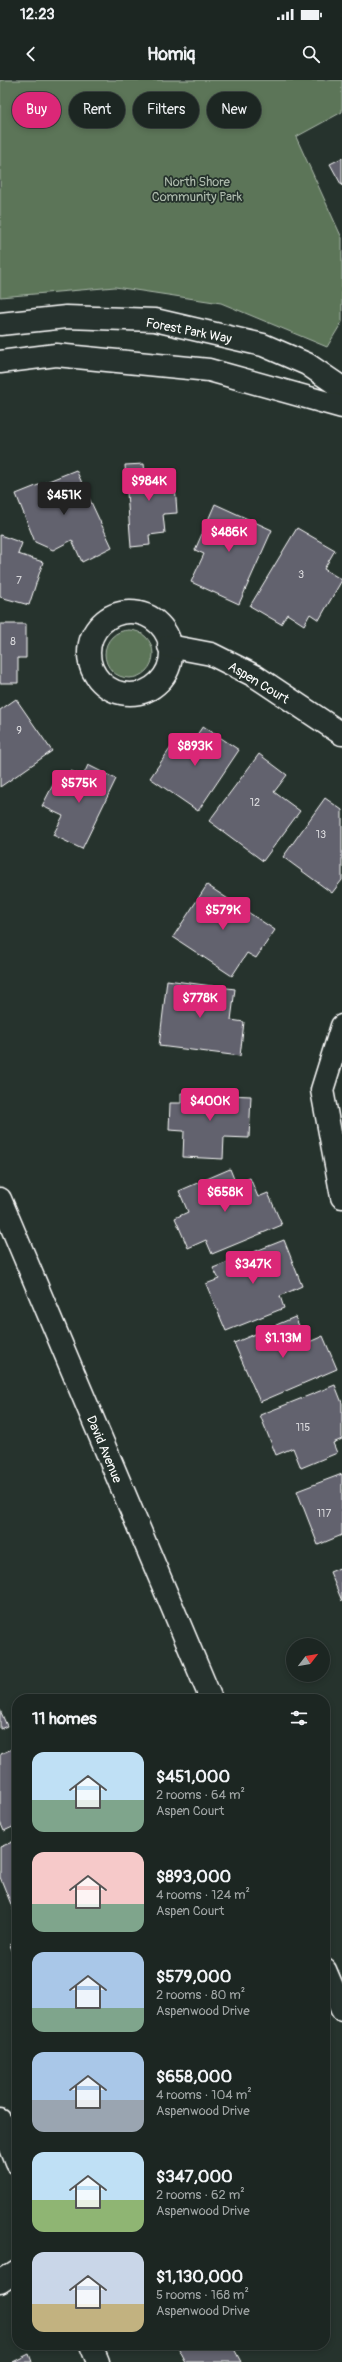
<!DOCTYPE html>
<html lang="en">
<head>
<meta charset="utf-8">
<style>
  body { margin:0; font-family:Pangolin,sans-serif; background:#252e2a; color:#f1f3f6; height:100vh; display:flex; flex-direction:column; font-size:15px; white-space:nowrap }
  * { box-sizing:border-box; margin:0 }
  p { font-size:13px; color:#a0a5a5 }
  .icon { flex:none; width:22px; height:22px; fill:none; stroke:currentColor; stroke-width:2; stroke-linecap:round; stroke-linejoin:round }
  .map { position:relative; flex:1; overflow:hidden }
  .drawer { position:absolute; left:12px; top:1614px; width:318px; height:656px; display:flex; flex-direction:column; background:#1c2622; border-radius:16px; box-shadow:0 2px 6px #0003,0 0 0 1px #3a4340 }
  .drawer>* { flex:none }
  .guide { position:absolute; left:12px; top:12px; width:318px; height:36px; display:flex; gap:8px }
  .needle { width:26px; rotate:59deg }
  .fabs { position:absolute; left:286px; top:1558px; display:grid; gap:8px }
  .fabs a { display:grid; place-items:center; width:44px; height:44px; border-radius:50%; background:#1c2622; box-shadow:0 2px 6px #0003,0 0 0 1px #3a4340; font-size:20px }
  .price { position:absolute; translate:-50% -34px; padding:0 9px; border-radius:4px; background:#db2777; color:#fff; font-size:13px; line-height:26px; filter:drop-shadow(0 1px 2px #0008) }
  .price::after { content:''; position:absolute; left:50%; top:24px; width:12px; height:9px; margin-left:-6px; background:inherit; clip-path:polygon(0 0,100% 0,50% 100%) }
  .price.on { background:#222; color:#fff }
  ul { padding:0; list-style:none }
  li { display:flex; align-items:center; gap:12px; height:100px; padding:0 20px }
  li span { display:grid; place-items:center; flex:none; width:112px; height:80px; border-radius:12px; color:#555 }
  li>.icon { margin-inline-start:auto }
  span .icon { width:48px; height:48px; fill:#fffc; stroke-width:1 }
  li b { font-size:17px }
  h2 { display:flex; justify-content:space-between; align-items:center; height:48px; padding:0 20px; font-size:17px }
  .tag { padding:0 14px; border-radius:18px; background:#1c2622; box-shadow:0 2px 6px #0003,0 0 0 1px #3a4340; font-size:14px; line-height:36px }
  .tag.on { background:#db2777; color:#fff }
  .status { display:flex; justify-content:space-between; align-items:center; height:28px; padding:0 20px; background:#1c2622; direction:ltr }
  .status svg { height:11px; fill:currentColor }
  header { display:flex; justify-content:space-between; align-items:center; height:52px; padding:0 20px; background:#1c2622; font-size:18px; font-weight:800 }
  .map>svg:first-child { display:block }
  .green { fill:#5b7459; stroke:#adbaac }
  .building { fill:#62626e; stroke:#fff }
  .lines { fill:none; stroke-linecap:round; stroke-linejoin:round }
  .street-casing { stroke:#fff; stroke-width:25 }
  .secondary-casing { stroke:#fff; stroke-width:25 }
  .street { stroke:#26332d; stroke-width:22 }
  .secondary { stroke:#26332d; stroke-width:22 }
  .labels { text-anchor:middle; stroke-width:3.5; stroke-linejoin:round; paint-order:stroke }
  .number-label { font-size:11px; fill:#d8d8db }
  .park-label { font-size:13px; fill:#adbaac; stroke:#26332d }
  .street-label { font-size:13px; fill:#fff; stroke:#26332d }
</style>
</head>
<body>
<div class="status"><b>12:23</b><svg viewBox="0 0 49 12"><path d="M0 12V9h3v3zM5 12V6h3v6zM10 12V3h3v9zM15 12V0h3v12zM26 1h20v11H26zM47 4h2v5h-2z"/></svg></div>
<header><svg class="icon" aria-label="back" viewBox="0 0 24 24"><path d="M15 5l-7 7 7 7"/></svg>Homiq<svg class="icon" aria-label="search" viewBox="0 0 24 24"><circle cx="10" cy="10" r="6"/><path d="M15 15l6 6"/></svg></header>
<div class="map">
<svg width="342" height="2282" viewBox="0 0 342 2282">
  <rect width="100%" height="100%" fill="#26332d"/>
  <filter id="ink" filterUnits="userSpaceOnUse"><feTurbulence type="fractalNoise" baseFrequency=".025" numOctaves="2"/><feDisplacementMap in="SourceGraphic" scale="8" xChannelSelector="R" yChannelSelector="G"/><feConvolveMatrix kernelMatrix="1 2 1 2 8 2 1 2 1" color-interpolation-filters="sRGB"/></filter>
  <g filter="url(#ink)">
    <!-- green -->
    <g class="green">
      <polygon points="0,0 342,0 342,32 296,57 342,158 342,242 327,267 221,223 115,207 0,217"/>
      <circle cx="129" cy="574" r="24"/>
    </g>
    <!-- building -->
    <g class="building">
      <polygon points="342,78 342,106 330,84"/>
      <polygon points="144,384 145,393 174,391 177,433 163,434 165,453 149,455 150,465 131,467 125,385"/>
      <polygon points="76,390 112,467 82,482 72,460 53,470 35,462 16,414"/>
      <polygon points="215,424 272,450 239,524 191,502 204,474 195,470"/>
      <polygon points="297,448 335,470 324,489 342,500 319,540 310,534 304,545 287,534 281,544 250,526"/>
      <polygon points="0,455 22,463 18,474 43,482 29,525 0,517"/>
      <polygon points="0,544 26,544 26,578 18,578 18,603 0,603"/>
      <polygon points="16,619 52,671 0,707 0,630"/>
      <polygon points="203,646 239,670 198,731 150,698 176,660 188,668"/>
      <polygon points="259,674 287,695 274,712 300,731 263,781 209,741"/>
      <polygon points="88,685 116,699 82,769 53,755 63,736 42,726 55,701 64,705 71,691 83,696"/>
      <polygon points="325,718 342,730 342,800 332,813 283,777"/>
      <polygon points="207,805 275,850 256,878 247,873 232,896 173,857"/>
      <polygon points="167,900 235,909 231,940 244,942 240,976 159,966"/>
      <polygon points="181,1013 251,1016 249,1058 224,1057 223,1079 183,1077 184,1051 169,1050 170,1023 181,1023"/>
      <polygon points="230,1089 236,1104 250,1098 258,1117 268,1113 282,1145 212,1174 206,1160 188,1168 175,1138 188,1132 179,1111"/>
      <polygon points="284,1160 302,1206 280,1216 284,1228 226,1251 206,1204 219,1199 213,1188"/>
      <polygon points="295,1237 307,1263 323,1256 337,1289 260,1322 234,1263"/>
      <polygon points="335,1305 342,1323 342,1359 333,1363 337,1373 301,1388 293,1368 276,1375 260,1335"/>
      <polygon points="342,1394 342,1455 318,1465 297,1411"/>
      <polygon points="342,1487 342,1521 330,1492"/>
      <polygon points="0,1630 7,1646 0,1649"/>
      <polygon points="17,1667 17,1745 4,1751 0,1742 0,1674"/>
      <polygon points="17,1760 17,1839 0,1797 0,1767"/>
      <polygon points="17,1861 17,1882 10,1865"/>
      <polygon points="183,2265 232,2265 241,2282 186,2282 178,2267"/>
      <polygon points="29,2274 32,2282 13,2282"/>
    </g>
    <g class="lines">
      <defs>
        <g id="street">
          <circle cx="130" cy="573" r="41"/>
          <polyline points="169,566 211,574 255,596 342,654"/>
          <polyline points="342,946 322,1010 342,1117"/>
          <polyline points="0,2040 17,2083"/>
          <polyline points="0,2202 17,2191"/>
          <polyline points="91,2265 98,2282"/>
        </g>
        <g id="secondary">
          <polyline points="0,244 66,237 155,240 263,265 307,284 342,308"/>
          <polyline points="0,282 56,275 209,290 342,327"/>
          <polyline points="0,1119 211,1619"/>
          <polyline points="325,1890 342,1930"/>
        </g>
      </defs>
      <!-- street casing -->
      <use href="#street" class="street-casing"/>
      <!-- secondary casing -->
      <use href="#secondary" class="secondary-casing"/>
      <!-- street -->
      <use href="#street" class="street"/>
      <!-- secondary -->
      <use href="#secondary" class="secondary"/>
    </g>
  </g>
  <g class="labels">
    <!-- number labels -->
    <g class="number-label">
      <text x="301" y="498">3</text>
      <text x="19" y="504">7</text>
      <text x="13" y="565">8</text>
      <text x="19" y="654">9</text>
      <text x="255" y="726">12</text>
      <text x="321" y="758">13</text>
      <text x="303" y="1351">115</text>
      <text x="324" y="1437">117</text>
    </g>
    <!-- park labels -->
    <g class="park-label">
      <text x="197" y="106">North Shore<tspan x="197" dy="15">Community Park</tspan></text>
    </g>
    <!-- street labels -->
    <g class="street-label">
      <text transform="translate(189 250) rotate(11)" y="5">Forest Park Way</text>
      <text transform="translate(259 602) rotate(31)" y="5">Aspen Court</text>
      <text transform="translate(105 1369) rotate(67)" y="5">David Avenue</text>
    </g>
  </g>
</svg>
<div class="fabs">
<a><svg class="needle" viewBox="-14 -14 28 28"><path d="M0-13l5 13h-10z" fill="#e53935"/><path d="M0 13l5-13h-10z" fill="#a0a5a5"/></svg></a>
</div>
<b class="price" style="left:149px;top:422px">$984K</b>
<b class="price on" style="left:64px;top:436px">$451K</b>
<b class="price" style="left:229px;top:473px">$486K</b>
<b class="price" style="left:195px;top:687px">$893K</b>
<b class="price" style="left:79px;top:724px">$575K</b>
<b class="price" style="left:223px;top:851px">$579K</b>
<b class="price" style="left:200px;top:939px">$778K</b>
<b class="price" style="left:210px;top:1042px">$400K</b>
<b class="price" style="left:225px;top:1133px">$658K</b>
<b class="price" style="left:253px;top:1205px">$347K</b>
<b class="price" style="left:283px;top:1279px">$1.13M</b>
<div class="guide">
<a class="tag on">Buy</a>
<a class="tag">Rent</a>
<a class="tag">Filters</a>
<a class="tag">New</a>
</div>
<section class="drawer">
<h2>11 homes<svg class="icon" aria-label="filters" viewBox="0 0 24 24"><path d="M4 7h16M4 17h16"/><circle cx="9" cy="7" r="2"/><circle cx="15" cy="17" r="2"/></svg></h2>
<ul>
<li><span style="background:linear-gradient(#bfe0f5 60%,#7fa58c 0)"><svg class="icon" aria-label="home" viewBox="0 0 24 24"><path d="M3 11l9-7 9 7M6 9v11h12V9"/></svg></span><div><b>$451,000</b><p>2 rooms · 64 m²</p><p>Aspen Court</p></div></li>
<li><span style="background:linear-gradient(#f6c9c9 65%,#7fa58c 0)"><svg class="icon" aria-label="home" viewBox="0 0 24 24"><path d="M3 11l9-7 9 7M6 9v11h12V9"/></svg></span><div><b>$893,000</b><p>4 rooms · 124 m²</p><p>Aspen Court</p></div></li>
<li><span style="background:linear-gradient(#a9c7e8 70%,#7fa58c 0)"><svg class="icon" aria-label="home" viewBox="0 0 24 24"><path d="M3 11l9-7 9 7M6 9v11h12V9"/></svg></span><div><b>$579,000</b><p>2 rooms · 80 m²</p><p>Aspenwood Drive</p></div></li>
<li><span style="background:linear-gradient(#a9c7e8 60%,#9aa5b1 0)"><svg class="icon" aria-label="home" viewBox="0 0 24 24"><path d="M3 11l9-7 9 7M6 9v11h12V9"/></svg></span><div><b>$658,000</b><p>4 rooms · 104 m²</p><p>Aspenwood Drive</p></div></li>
<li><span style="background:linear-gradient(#bfe0f5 60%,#8fb573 0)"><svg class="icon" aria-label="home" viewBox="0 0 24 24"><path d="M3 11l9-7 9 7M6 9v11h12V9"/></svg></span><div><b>$347,000</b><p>2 rooms · 62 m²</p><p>Aspenwood Drive</p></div></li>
<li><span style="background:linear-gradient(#c9d6e8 65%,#c2b280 0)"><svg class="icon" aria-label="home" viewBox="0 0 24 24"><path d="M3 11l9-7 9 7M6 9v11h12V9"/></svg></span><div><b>$1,130,000</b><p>5 rooms · 168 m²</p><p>Aspenwood Drive</p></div></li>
</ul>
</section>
</div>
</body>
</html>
